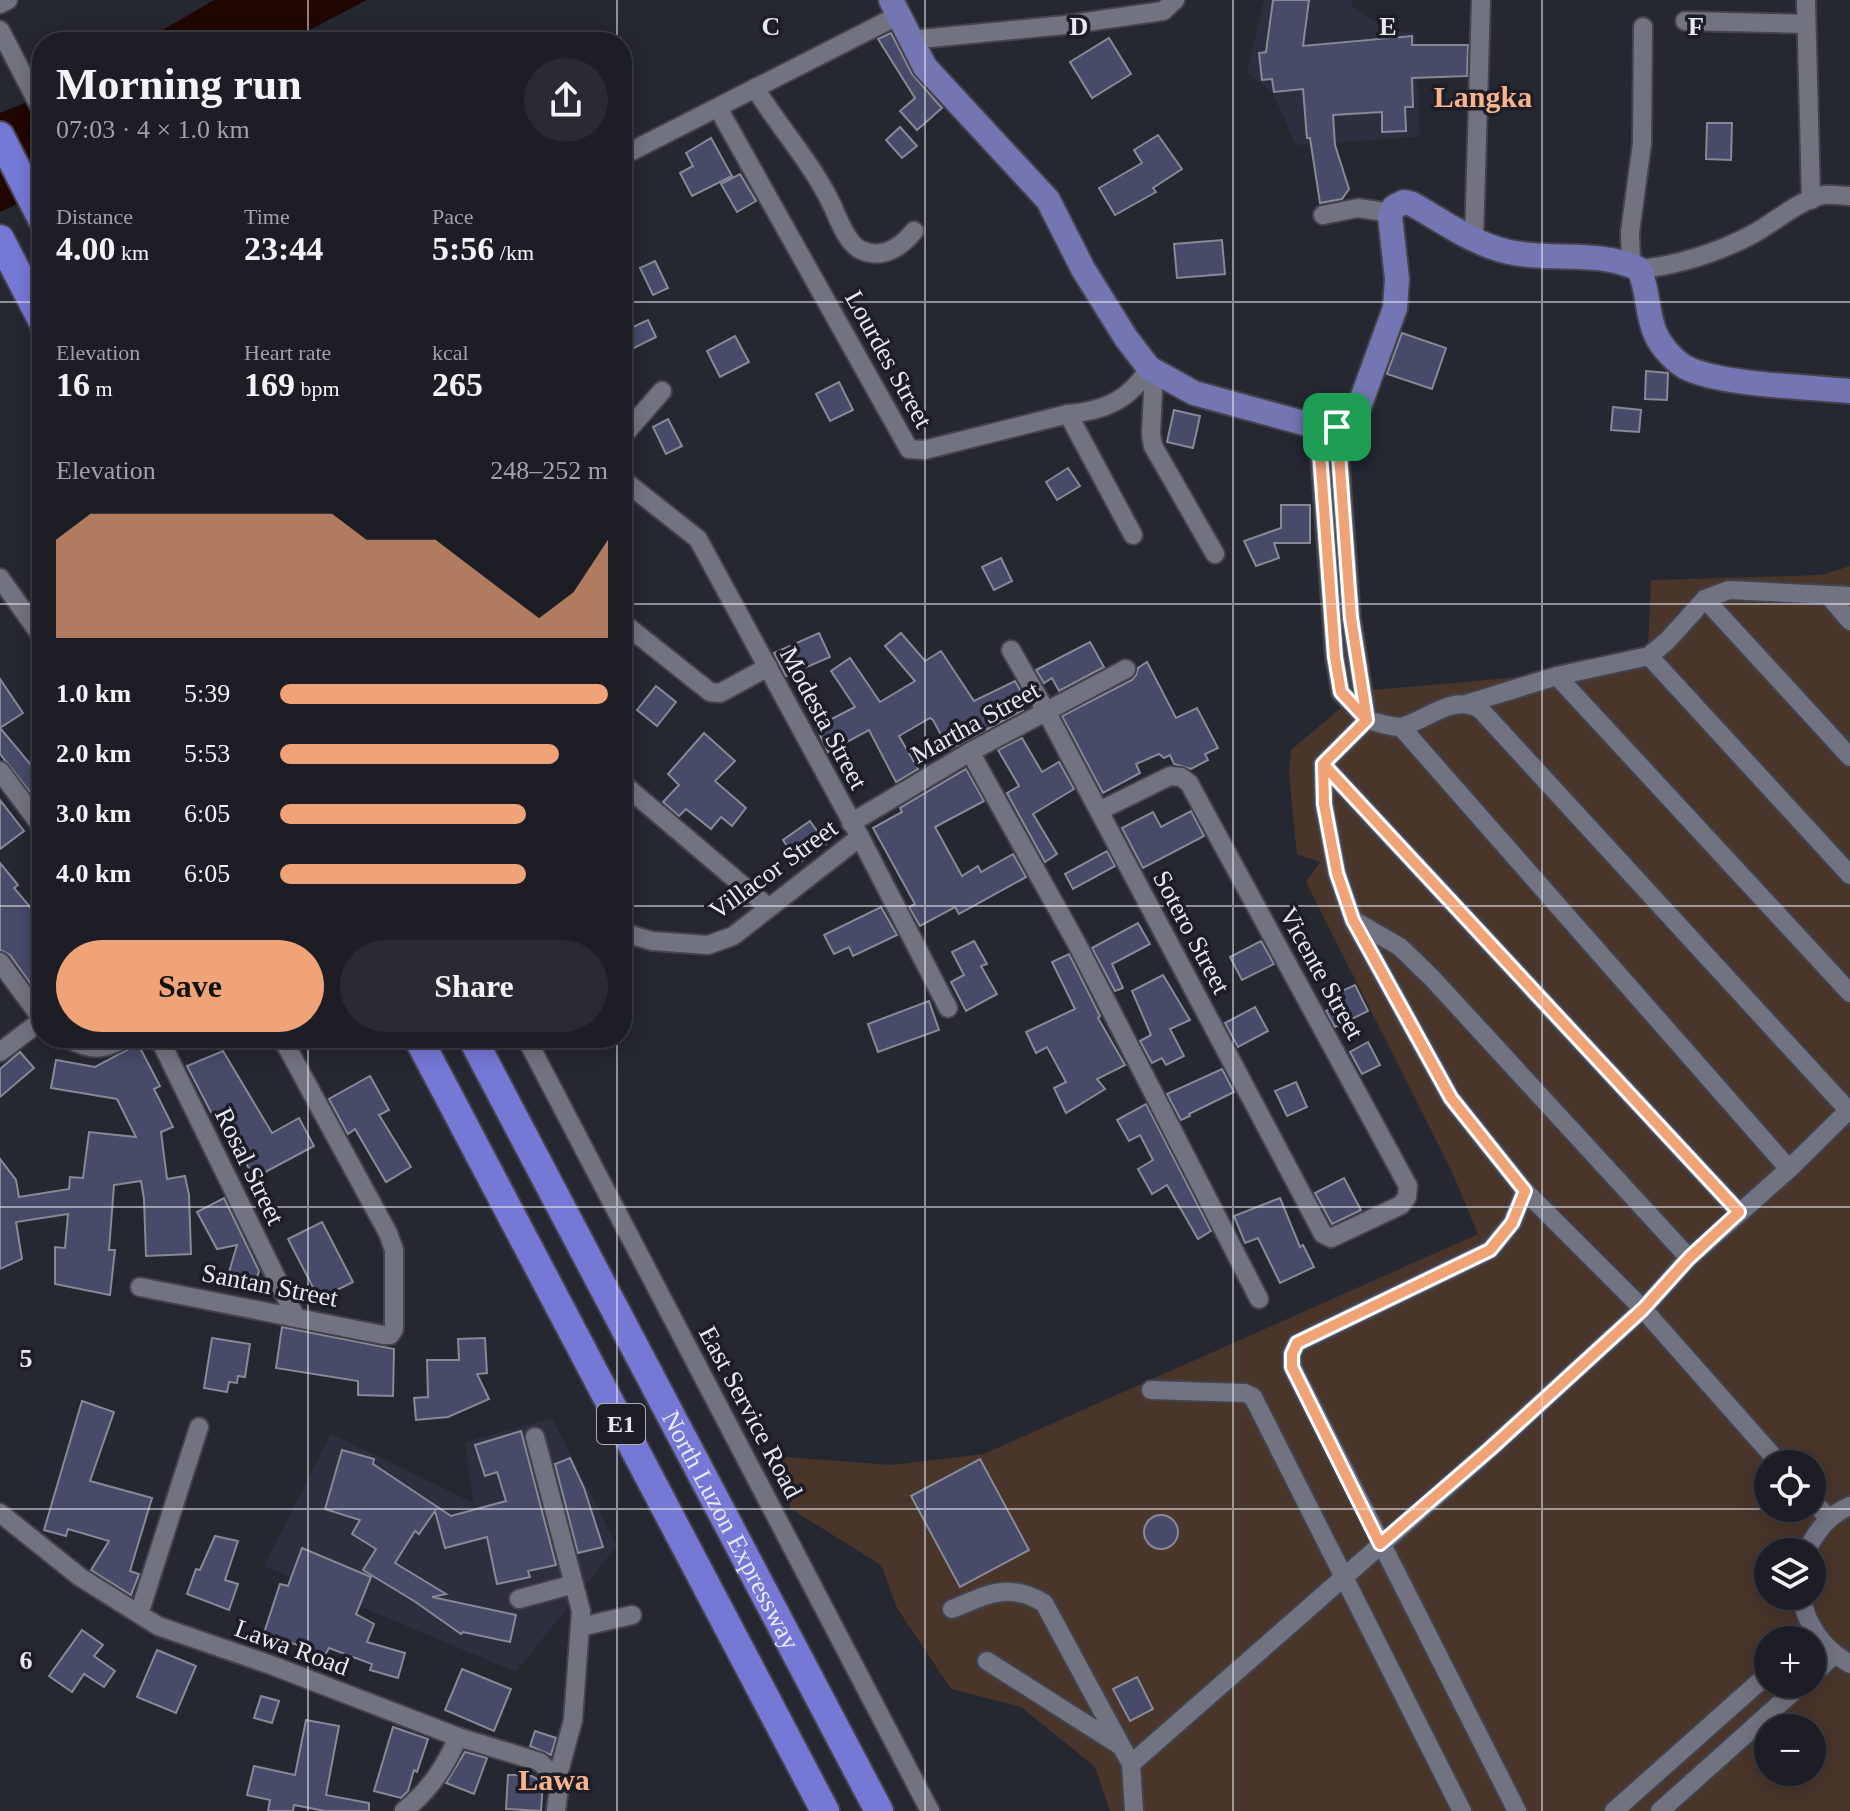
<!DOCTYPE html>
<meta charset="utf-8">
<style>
body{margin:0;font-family:Georgia,serif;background:#292a32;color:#f1f3f6;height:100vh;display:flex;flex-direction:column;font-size:30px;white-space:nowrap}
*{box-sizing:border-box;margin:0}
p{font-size:26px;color:#a0a2a7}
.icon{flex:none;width:44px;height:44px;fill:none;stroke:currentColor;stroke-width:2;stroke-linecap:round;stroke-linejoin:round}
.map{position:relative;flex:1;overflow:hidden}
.panel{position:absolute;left:32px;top:32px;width:600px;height:1016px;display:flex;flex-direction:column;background:#1c1d25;border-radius:32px;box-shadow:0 4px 20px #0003,0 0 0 2px #3a3b42}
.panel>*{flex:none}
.tools{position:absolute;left:1754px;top:1450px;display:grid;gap:16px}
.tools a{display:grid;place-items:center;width:72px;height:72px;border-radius:50%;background:#1c1d25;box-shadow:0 4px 20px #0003,0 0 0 2px #3a3b42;font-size:40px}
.pin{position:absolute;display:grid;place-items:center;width:68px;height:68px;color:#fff;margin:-34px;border-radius:16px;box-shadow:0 4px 12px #0006}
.round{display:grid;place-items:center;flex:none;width:84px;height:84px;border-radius:42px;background:#292a32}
.overview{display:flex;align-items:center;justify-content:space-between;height:136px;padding:0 24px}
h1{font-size:44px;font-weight:700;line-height:60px}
.metrics{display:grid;grid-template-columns:repeat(3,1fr);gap:12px;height:136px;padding:8px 24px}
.metrics div{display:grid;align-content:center}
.metrics b{font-size:34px;font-weight:700}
.metrics small{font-size:22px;font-weight:400}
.metrics p{font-size:22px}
.chart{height:224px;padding:16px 24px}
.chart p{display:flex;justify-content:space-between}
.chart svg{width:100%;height:144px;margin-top:8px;fill:#efa377;opacity:.7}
.button{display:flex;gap:16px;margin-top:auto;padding:16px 24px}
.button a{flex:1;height:92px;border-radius:48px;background:#efa377;color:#111;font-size:32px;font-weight:700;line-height:92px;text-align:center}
.button a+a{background:#292a32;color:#f1f3f6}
ul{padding:0 24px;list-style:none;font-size:26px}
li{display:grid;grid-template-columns:128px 96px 1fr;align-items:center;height:60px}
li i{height:20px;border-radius:10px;background:#efa377}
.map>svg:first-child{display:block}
.built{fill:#2d2f3f}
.green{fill:#49352a;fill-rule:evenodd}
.water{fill:#200700}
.building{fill:#474a69;stroke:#878996;stroke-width:2}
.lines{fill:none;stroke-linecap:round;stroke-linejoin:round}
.minor-casing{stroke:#43434d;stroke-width:22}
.major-casing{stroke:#43434d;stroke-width:28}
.highway-casing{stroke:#43434d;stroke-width:32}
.minor{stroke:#727380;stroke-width:18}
.major{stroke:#7476b4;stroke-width:24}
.highway{stroke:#7678d6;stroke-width:28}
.route-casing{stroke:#fff;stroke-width:16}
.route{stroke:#efa377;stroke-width:10}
.grid{fill:none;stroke:#e8e9f0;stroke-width:2;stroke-opacity:0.55}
.labels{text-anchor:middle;stroke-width:7;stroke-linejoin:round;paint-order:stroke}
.shield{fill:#1c1d27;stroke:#abacb4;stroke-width:2}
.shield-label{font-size:24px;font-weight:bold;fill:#e8e9f0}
.street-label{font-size:26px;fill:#e8e9f0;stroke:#1c1d27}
.quarter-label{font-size:30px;font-weight:bold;fill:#fab38a;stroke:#1c1d27}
.grid-label{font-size:26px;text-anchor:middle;font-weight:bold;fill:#e8e9f0;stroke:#1c1d27;stroke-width:7;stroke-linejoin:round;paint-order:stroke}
</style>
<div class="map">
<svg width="1850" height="1811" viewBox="0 0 1850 1811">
<rect width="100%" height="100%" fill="#252731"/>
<g class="built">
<polygon points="1264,0 1352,0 1352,6 1388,31 1415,32 1420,137 1296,145 1273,93 1247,72"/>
<polygon points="552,1418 617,1546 516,1672 264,1566 331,1433 473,1503 465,1442"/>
</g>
<path class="green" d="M1850 566V1811H1110L1095 1767 1021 1707 951 1689 897 1608 881 1565 791 1509 772 1456 892 1465 984 1454 1478 1234 1453 1174 1306 882 1320 862 1297 854 1289 776 1291 750 1361 691 1647 666 1651 580 1821 575ZM1768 1464H1812V1508H1768ZM1768 1552H1812V1596H1768ZM1768 1640H1812V1684H1768ZM1768 1728H1812V1772H1768Z"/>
<g class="water">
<polygon points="214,0 367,0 286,42 142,42"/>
<polygon points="42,96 42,193 0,212 0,113"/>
</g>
<g class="building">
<polygon points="1273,0 1309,0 1303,46 1412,36 1412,45 1468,45 1467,76 1412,78 1413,107 1405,107 1406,131 1382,132 1382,112 1333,115 1335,145 1349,189 1342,199 1320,203 1310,138 1307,138 1303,89 1274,92 1272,79 1262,80 1259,53 1266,52"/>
<polygon points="891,33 912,74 942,108 917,130 900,111 915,98 878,39"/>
<polygon points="1109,38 1131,74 1092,98 1070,62"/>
<polygon points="1707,123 1732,123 1731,160 1706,159"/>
<polygon points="900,127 917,146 902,158 886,140"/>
<polygon points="1158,135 1182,169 1153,188 1156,192 1115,215 1099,188 1142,163 1134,150"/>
<polygon points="711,138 732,176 692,196 680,173 693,166 686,153"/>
<polygon points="740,174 756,201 737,212 721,184"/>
<polygon points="1222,240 1225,274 1177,278 1174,244"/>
<polygon points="655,261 668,288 653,295 640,268"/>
<polygon points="648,320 656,337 626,352 622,344 622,332"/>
<polygon points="1402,333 1446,348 1432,389 1387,374"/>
<polygon points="735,336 749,362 720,377 707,351"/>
<polygon points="1646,371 1668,373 1667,400 1645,399"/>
<polygon points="839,382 853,410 830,421 816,394"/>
<polygon points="1613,407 1641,410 1639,432 1611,430"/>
<polygon points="1174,410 1200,416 1193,448 1167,442"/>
<polygon points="668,419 682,446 666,454 653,427"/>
<polygon points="1068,468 1080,486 1057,500 1046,482"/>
<polygon points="1281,505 1310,505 1310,543 1274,543 1279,558 1256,566 1244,541 1281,528"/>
<polygon points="1001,558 1012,581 994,590 982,567"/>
<polygon points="819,633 830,657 786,676 774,653"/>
<polygon points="901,633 925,661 941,651 974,701 1015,681 1023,695 1017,698 1023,710 949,750 933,720 930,718 899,736 918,769 896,782 869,730 828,752 816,727 855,707 831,671 850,658 880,702 915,681 885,646"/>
<polygon points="1090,642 1104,667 1059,691 1052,678 1044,683 1036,670"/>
<polygon points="1147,662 1176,718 1197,708 1218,748 1205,754 1208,760 1191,769 1174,764 1170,755 1164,758 1159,754 1136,764 1140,773 1103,793 1062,716 1132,680 1136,675 1138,668"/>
<polygon points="0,679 23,713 0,728 42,778 42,807 0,754"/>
<polygon points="656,686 676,702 657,726 637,710"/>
<polygon points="704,733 735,761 715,781 746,808 732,826 721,817 711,829 686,809 679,816 663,802 679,785 668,774"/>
<polygon points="1022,738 1042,772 1059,762 1074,789 1033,814 1057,854 1045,862 1007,793 1019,786 998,750"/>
<polygon points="966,769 984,801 935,827 962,876 978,866 981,872 1013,854 1026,877 959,914 955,907 920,926 909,907 915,904 873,828 902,812 900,808"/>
<polygon points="0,800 24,831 0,849"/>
<polygon points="1191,811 1204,836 1143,868 1122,828 1153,812 1161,827"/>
<polygon points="810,821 826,844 799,863 783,840"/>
<polygon points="1107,851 1115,866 1073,889 1065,874"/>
<polygon points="0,863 18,885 14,888 42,921 42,986 36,991 10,955 0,950"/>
<polygon points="881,907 897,935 853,956 849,947 834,954 824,935"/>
<polygon points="1138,923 1150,944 1112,964 1123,988 1115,991 1092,948"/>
<polygon points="974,941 987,964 981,966 997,994 966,1011 951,982 964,975 952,952"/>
<polygon points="1261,941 1274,964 1242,980 1230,957"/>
<polygon points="1069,954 1100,1016 1098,1018 1125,1065 1097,1079 1105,1089 1066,1113 1054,1088 1066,1082 1047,1047 1036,1053 1026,1032 1075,1009 1052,962"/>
<polygon points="1163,975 1190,1020 1170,1029 1184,1056 1166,1065 1162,1058 1152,1063 1140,1041 1151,1035 1132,991"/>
<polygon points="1355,985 1368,1011 1335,1027 1326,1011 1336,1006 1331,996"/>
<polygon points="929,1001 939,1030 878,1052 868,1024"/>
<polygon points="1255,1007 1268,1031 1238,1047 1225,1023"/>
<polygon points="1368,1042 1380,1065 1362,1074 1350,1052"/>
<polygon points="138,1044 160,1086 154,1089 173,1127 161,1132 167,1179 185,1176 189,1195 191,1254 146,1256 144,1199 141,1181 114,1185 109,1250 115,1250 110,1295 55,1284 55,1247 65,1248 68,1214 16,1222 22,1259 0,1269 0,1159 16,1180 19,1197 69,1189 70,1177 83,1178 89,1132 136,1137 117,1099 51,1088 56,1060 95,1067"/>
<polygon points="223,1051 272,1133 299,1118 314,1146 254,1178 221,1117 215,1120 187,1066"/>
<polygon points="20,1052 34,1068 0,1097 0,1069"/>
<polygon points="1222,1069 1234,1092 1189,1114 1190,1116 1181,1120 1167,1094"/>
<polygon points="370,1076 389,1110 379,1115 411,1167 386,1182 355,1129 348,1134 329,1099"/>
<polygon points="1296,1082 1307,1107 1287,1116 1275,1091"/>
<polygon points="1146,1104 1211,1231 1198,1239 1167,1185 1152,1194 1138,1169 1153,1160 1140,1135 1129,1141 1117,1120"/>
<polygon points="1344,1178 1361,1210 1332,1224 1315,1193"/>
<polygon points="224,1198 259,1271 254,1287 227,1279 237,1245 217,1249 197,1212"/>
<polygon points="1280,1198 1300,1247 1303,1245 1314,1267 1280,1283 1258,1238 1245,1243 1234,1216"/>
<polygon points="322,1222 353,1282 319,1299 288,1239"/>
<polygon points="282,1327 394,1349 393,1396 358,1395 358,1381 276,1368"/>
<polygon points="212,1338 250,1344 245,1377 238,1376 237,1383 229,1382 227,1392 204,1388"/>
<polygon points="485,1338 487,1373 477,1374 489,1399 448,1417 416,1420 414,1398 428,1397 427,1360 459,1360 458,1339"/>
<polygon points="82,1401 114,1412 90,1481 152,1498 130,1571 139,1574 131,1595 91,1570 109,1541 68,1529 66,1536 44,1530"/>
<polygon points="521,1431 556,1565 528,1571 530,1577 497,1584 487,1537 445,1548 435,1511 419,1534 415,1531 395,1563 446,1594 432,1597 516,1615 510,1642 463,1632 461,1634 414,1601 363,1570 376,1549 352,1534 360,1520 325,1509 342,1450 374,1459 373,1464 451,1516 506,1501 497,1472 485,1476 475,1445"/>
<polygon points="570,1458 584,1488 603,1547 578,1553 555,1464"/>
<polygon points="980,1459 1029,1550 960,1587 911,1496"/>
<circle cx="1161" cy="1532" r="17"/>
<polygon points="215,1536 238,1541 225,1580 238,1584 229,1610 187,1594 196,1569 200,1570"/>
<polygon points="302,1548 371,1577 356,1614 374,1624 367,1642 405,1653 398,1678 370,1670 372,1664 329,1648 325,1655 264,1633 280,1584 288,1586"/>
<polygon points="82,1630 103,1645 94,1656 115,1671 104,1687 84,1674 72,1692 49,1676"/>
<polygon points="157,1650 196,1666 176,1713 137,1697"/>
<polygon points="462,1669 511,1689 494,1731 445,1710"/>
<polygon points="1137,1677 1153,1709 1130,1721 1113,1689"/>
<polygon points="261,1696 279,1701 272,1723 254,1718"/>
<polygon points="306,1720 339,1726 326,1795 369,1803 369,1811 325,1811 294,1805 293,1811 268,1811 270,1800 247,1795 254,1766 295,1775"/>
<polygon points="393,1727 428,1739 417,1772 414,1770 408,1791 401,1798 374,1791"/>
<polygon points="535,1731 556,1738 551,1755 530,1746"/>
<polygon points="465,1752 487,1758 474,1794 446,1783"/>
<polygon points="522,1771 543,1782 541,1811 506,1809 508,1775 520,1775"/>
</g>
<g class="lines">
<g class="minor-casing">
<g id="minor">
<polyline points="1806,0 1811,200"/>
<polyline points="0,4 8,0"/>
<polyline points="1685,21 1806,24"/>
<polyline points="0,30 42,111"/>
<polyline points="910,40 1065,25 1163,11 1175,0"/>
<path d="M755 88C779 127 811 162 831 203 838 217 846 243 861 250 883 260 901 247 914 231"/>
<path d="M718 108 909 449 924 450 1068 414C1104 411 1130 400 1149 368"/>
<polyline points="622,156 899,15"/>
<polyline points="1323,215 1358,208 1391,213"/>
<polyline points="1474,239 1481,0"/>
<polyline points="1631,265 1630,232 1642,144 1643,27"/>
<path d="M1639 269C1676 266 1720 252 1753 234 1775 222 1794 204 1819 196 1828 193 1840 196 1850 196"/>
<polyline points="1154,372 1151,434 1153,446 1215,554"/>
<polyline points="1068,414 1133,535"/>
<polyline points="1318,427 1335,657 1341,692 1367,720"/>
<polyline points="1337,427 1351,618 1367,720"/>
<polyline points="622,437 662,391"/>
<polyline points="622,479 698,539 860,837 948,1008"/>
<polyline points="0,578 42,637"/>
<polyline points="1828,595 1850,621"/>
<polyline points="1705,599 1850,757"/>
<polyline points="622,622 710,692 720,693 768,667"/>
<polyline points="1011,650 1046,711 1323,1234 1331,1238 1401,1205 1407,1197 1408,1186 1189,783 1181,777 1170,776 1099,811"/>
<polyline points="1649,656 1850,875"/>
<polyline points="1557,676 1850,993"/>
<polyline points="1469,703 1557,676 1649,656 1667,641 1705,599 1729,590 1850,596"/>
<polyline points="1401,727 1789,1169"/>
<polyline points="970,752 1077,944 1259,1299"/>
<polyline points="1323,764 1739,1212"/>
<polyline points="0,771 42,827"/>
<polyline points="622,783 768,907"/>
<polyline points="851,823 970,752 1126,669"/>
<polyline points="1355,921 1400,947 1432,978 1689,1258"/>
<polyline points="622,932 652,941 708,945 733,936 860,837"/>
<polyline points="0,962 42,1019"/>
<path d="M66 1038C92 1051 101 1051 126 1038"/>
<polyline points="159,1038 295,1316"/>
<polyline points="526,1038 930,1811"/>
<polyline points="0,1052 42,1020"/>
<polyline points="140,1287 383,1335 390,1335 394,1329 394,1250 388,1233 282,1038"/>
<polyline points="1151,1390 1245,1393 1253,1397 1462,1811"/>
<polyline points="535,1437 581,1611 573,1720 557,1779"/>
<path d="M1780 1464 1643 1309 1525 1191 1451 1098 1353 920 1337 873 1324 804 1323 764 1367 720C1378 722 1394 729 1404 726 1430 718 1453 694 1480 709L1848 1110"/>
<polyline points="1812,1500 1829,1519"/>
<polyline points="0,1513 80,1577 158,1626 271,1665 458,1737 540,1762 557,1779 559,1788 556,1811"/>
<path d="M1806 1552C1816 1532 1828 1515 1850 1506"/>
<path d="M1801 1596C1807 1627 1823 1649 1850 1664"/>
<polyline points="519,1599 574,1584"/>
<path d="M952 1609C989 1594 1007 1582 1044 1603L1131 1764 1134 1811"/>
<polyline points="139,1614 199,1427"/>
<polyline points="580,1627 632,1615"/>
<polyline points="987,1661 1119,1745"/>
<polyline points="1812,1675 1835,1654"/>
<polyline points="1131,1764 1490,1449 1643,1309 1689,1258 1789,1169 1850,1109"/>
<path d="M404 1811C429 1790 445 1768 458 1737"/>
<polyline points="1517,1811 1292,1367 1292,1354 1297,1343 1490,1250 1512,1223 1525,1191"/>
<polyline points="1614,1811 1768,1674"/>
<polyline points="1660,1811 1802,1684"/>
</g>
</g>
<g class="major-casing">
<path id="major" d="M891 0 925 67 1048 200 1083 269 1126 338 1149 368 1194 393 1318 427H1337L1359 407 1395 308 1397 279 1390 216 1394 207 1404 202 1412 204C1441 220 1472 243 1505 251 1548 262 1598 249 1639 269 1649 290 1646 314 1656 335 1661 346 1674 361 1685 367 1718 385 1810 387 1850 391"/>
</g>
<g class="highway-casing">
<g id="highway">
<polyline points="0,136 42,219"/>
<polyline points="0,239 42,320"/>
<polyline points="418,1038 825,1811"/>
<path id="s1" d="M472 1038 879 1811"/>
</g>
</g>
<use href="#minor" class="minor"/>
<use href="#major" class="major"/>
<use href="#highway" class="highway"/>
</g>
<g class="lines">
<g class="route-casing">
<polyline id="route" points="1337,427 1318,427 1335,657 1341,692 1367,720 1323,764 1324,804 1337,873 1353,920 1451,1098 1525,1191 1512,1223 1490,1250 1297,1343 1292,1354 1292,1367 1380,1544 1490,1449 1643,1309 1689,1258 1739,1212 1323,764 1367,720 1351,618 1337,427"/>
</g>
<use href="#route" class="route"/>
</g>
<path class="grid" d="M308 0V42M617 0V42M925 0V1811M1233 0V1811M1542 0V1811M0 302H42M622 302H1850M0 604H42M622 604H1850M0 906H42M622 906H1850M308 1038V1811M617 1038V1811M0 1207H1850M0 1509H1850"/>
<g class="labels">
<rect class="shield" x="597" y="1404" width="48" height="40" rx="6"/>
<g class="shield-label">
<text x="621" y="1432">E1</text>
</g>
<g class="street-label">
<text transform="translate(889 359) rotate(61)" y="9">Lourdes Street</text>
<text transform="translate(824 718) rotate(62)" y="9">Modesta Street</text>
<text transform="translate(975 722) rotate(-29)" y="9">Martha Street</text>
<text transform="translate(773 869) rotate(-36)" y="9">Villacor Street</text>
<text transform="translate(1192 932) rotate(62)" y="9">Sotero Street</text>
<text transform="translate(1322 973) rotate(61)" y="9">Vicente Street</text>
<text transform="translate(250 1166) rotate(64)" y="9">Rosal Street</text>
<text transform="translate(270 1285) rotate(11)" y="9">Santan Street</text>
<text transform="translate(751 1412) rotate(62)" y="9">East Service Road</text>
<text dy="9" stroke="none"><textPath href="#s1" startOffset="556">North Luzon Expressway</textPath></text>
<text transform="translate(292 1647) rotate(20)" y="9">Lawa Road</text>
</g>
<g class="quarter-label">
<text x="1483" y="107">Langka</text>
<text x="554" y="1790">Lawa</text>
</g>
</g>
<g class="grid-label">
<text x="771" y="35">C</text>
<text x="1079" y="35">D</text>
<text x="1388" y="35">E</text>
<text x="1696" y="35">F</text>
<text x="26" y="1367">5</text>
<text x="26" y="1669">6</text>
</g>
</svg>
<div class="tools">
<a><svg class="icon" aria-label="locate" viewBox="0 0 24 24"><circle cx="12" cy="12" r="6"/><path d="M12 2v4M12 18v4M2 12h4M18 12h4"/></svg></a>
<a><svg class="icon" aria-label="layers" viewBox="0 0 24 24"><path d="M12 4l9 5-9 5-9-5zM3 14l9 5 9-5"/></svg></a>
<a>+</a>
<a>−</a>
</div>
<div class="pin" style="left:1337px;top:427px;background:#1e9e55"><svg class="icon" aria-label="arrive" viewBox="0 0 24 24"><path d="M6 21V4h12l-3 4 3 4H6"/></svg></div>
<section class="panel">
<div class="overview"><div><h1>Morning run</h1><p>07:03 · 4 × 1.0 km</p></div><a class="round"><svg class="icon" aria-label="share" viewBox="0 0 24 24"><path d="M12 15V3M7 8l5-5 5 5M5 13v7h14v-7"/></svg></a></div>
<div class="metrics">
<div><p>Distance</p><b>4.00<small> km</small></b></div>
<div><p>Time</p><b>23:44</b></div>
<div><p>Pace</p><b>5:56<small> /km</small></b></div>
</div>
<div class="metrics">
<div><p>Elevation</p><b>16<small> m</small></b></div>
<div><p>Heart rate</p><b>169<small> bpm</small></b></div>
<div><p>kcal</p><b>265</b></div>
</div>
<div class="chart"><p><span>Elevation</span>248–252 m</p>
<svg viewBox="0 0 160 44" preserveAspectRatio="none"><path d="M0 44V14L10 6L20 6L30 6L40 6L50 6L60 6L70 6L80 6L90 14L100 14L110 14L120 22L130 30L140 38L150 30L160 14V44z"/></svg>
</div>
<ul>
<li><b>1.0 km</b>5:39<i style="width:100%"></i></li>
<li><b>2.0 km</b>5:53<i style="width:85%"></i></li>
<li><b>3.0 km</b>6:05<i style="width:75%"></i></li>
<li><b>4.0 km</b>6:05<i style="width:75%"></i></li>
</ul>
<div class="button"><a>Save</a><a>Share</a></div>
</section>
</div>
